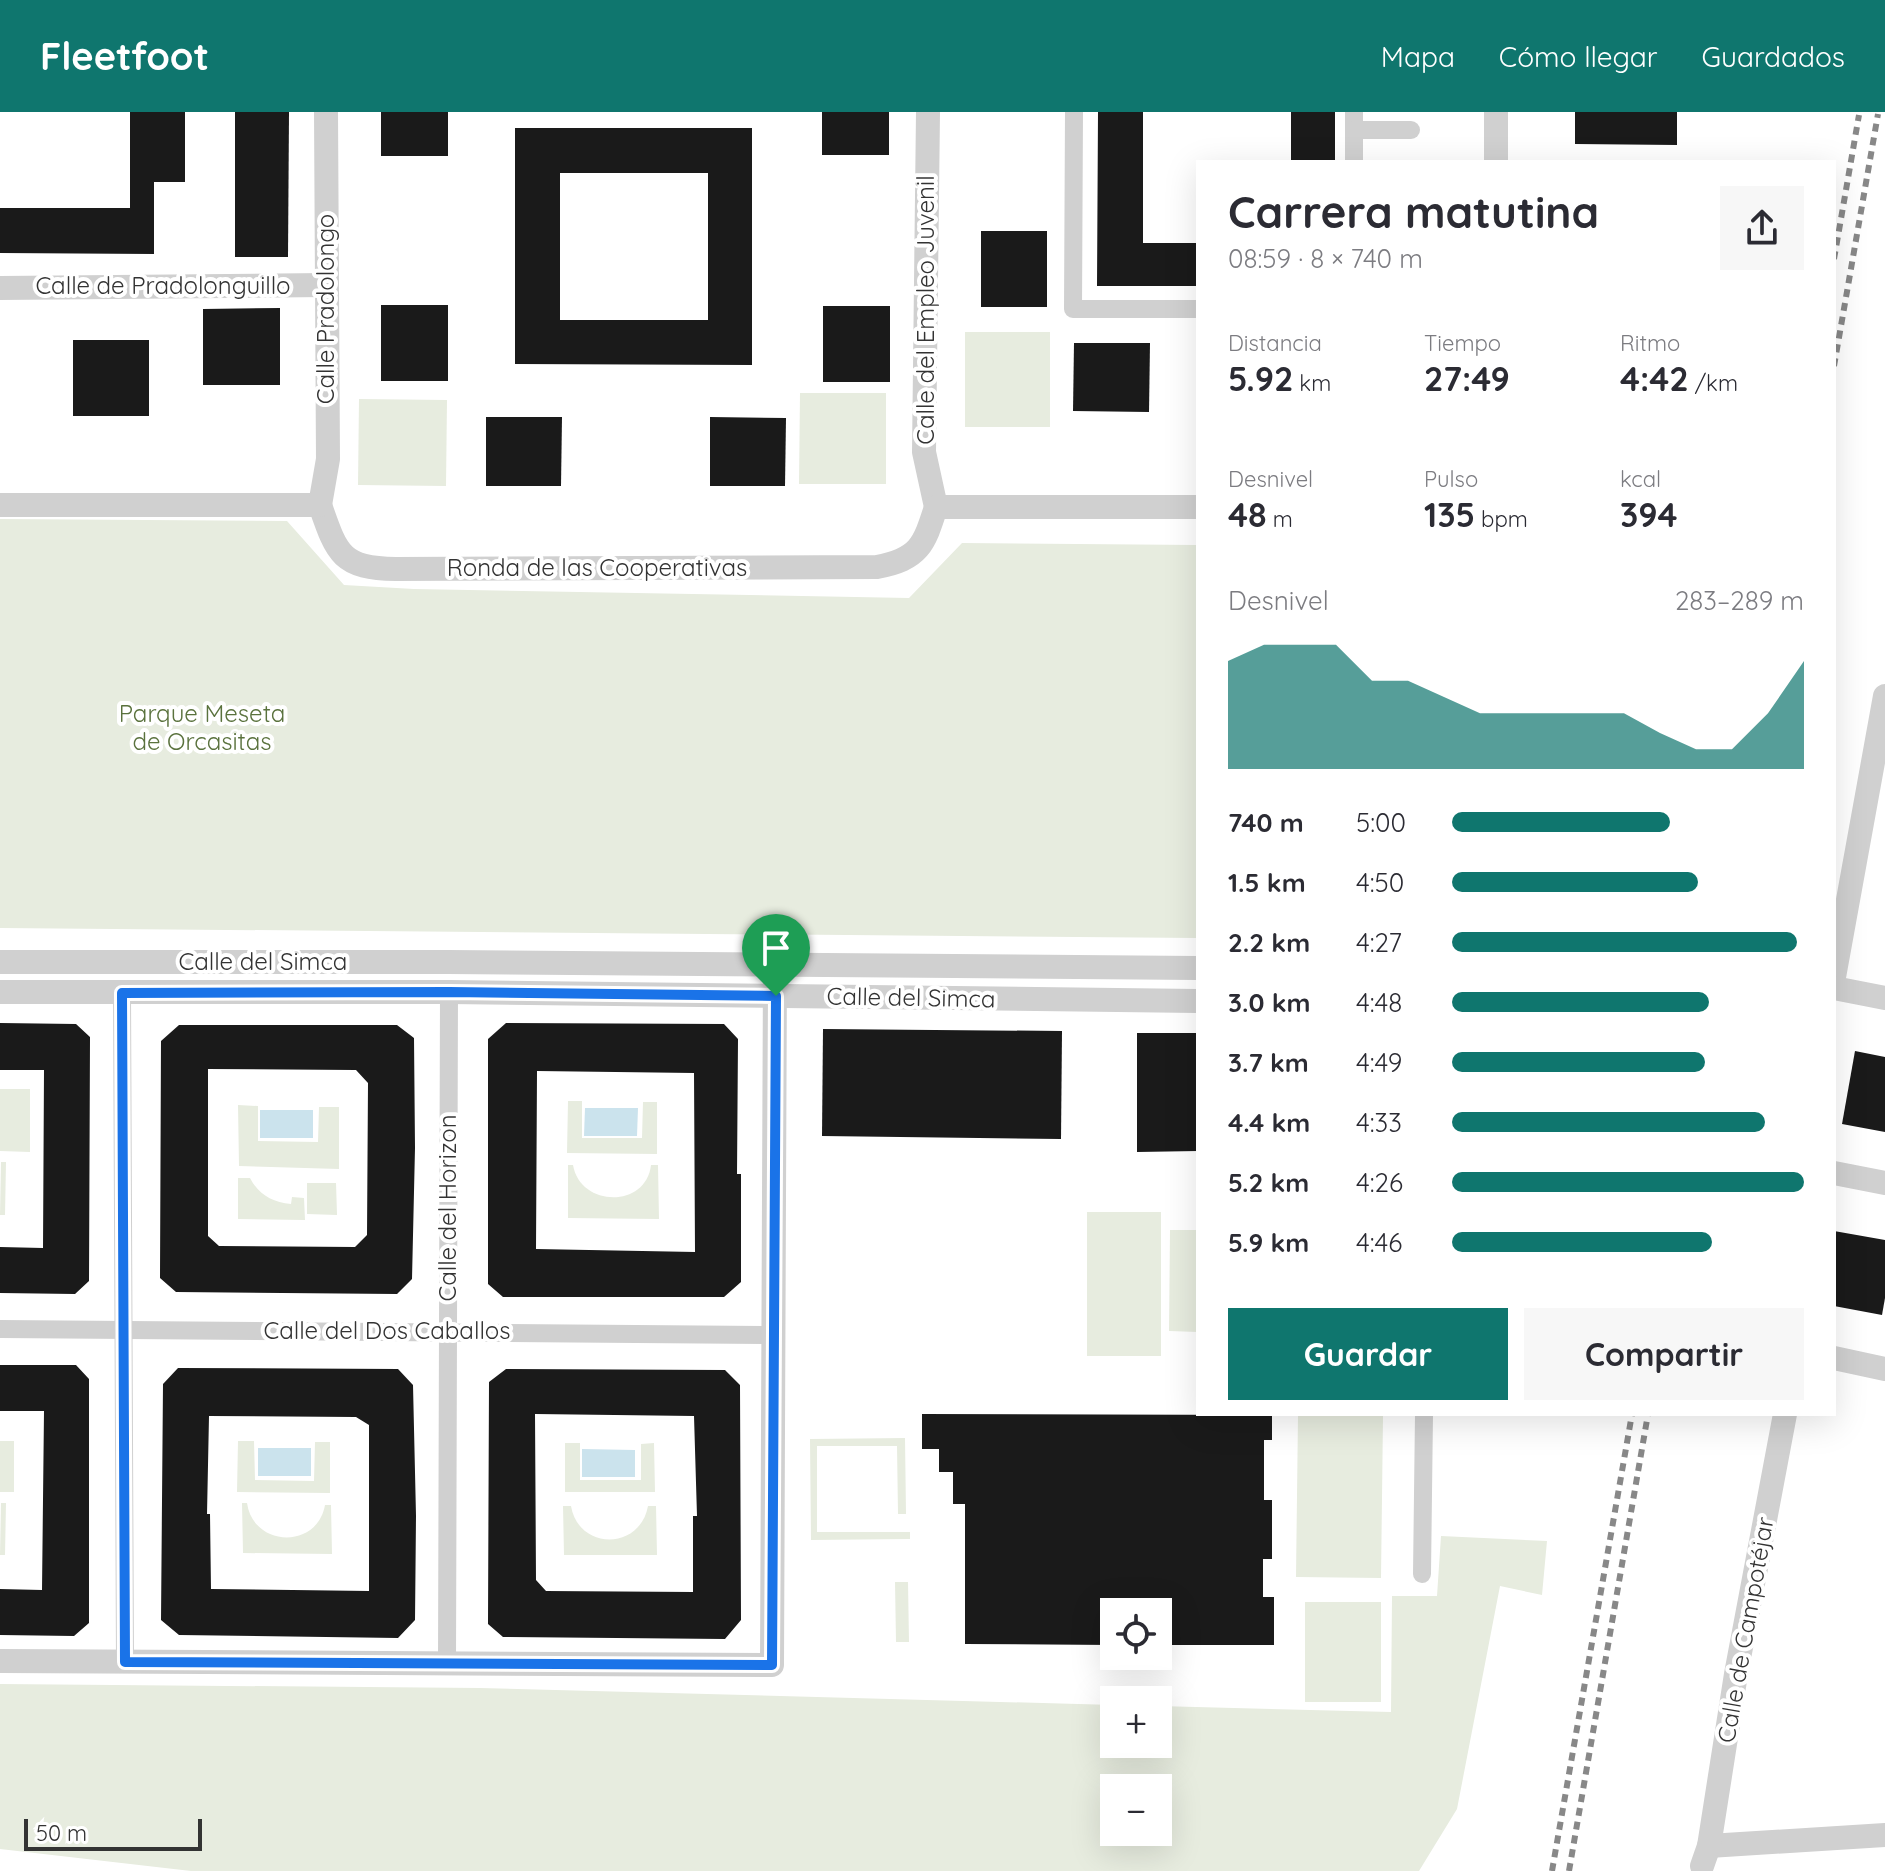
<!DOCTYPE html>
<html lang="es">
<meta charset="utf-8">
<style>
body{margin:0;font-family:Quicksand,sans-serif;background:#f7f7f7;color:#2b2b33;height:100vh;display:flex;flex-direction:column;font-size:30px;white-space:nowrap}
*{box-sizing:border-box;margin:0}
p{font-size:26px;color:#7c7c81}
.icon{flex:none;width:44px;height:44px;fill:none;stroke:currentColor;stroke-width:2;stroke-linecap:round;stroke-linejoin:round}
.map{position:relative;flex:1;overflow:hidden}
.drawer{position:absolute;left:1196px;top:48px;width:640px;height:1256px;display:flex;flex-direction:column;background:#fff;border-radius:0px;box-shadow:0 8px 32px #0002}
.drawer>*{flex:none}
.tools{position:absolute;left:1100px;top:1486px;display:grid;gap:16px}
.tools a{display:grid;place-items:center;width:72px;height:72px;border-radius:0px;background:#fff;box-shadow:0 8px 32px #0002;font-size:40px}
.scale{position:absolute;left:24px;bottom:20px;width:178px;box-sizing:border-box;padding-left:8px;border:4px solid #333;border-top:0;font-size:22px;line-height:28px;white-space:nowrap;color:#333;-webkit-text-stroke:6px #fff;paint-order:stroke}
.pin{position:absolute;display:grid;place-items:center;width:68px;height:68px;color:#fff;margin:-82px -34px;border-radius:50% 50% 50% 0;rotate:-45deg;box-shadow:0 0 8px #0007}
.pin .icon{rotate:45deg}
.round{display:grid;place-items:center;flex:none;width:84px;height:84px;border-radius:0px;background:#f7f7f7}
.headline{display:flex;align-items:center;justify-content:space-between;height:136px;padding:0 32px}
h1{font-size:44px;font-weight:700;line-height:60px}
.metrics{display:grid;grid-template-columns:repeat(3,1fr);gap:12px;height:136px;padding:8px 32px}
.metrics div{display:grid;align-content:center}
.metrics b{font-size:34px;font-weight:700}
.metrics small{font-size:22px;font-weight:400}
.metrics p{font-size:22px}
.chart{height:224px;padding:16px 32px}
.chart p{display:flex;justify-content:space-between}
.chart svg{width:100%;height:144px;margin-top:8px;fill:#0f766e;opacity:.7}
.primary-button{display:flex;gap:16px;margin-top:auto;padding:16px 32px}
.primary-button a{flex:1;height:92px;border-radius:0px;background:#0f766e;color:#fff;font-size:32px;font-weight:700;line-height:92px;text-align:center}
.primary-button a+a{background:#f7f7f7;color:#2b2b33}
ul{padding:0 32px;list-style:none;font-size:26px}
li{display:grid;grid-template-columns:128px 96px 1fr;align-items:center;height:60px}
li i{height:20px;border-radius:10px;background:#0f766e}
header{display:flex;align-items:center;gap:48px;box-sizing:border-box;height:112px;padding:0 40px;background:#0f766e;color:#fff}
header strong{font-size:38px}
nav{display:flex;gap:44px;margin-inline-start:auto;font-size:28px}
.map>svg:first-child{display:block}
.green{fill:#e7ecdf;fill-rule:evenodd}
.water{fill:#cbe3ed}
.building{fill:#1a1a1a;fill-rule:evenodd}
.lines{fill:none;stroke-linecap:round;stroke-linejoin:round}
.pedestrian{stroke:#d0d0d0;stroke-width:18}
.minor{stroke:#d0d0d0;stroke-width:24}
.rail{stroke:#888;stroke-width:6;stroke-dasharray:8 6;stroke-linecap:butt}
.route-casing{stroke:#fff;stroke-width:16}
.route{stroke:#1a73e8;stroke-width:10}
.labels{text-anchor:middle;stroke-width:8;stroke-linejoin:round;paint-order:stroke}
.street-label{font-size:24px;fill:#333;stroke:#fff}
.park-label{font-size:24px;fill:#5a723d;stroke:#fff}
</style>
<header>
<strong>Fleetfoot</strong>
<nav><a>Mapa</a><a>Cómo llegar</a><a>Guardados</a></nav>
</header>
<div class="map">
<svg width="1885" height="1759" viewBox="0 0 1885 1759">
<rect width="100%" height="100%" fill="#fff"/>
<g class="green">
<rect x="965" y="220" width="85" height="95"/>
<polygon points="800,281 886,281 886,372 799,372"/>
<polygon points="359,287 447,288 446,374 358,373"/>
<polygon points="0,407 287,409 344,473 414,477 909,486 962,431 1198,433 1198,826 0,816"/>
<polygon points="0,977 30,977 30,1040 0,1039"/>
<polygon points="568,989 582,989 582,1026 642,1026 643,990 657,990 657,1042 567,1041"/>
<polygon points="238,993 258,994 258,1029 318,1030 319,995 339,995 339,1057 239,1054"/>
<polygon points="1,1050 6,1050 5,1103 0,1103"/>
<path d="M568 1053H573C580 1095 646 1097 651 1053H658L659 1107 568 1106Z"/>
<path d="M238 1066H250C259 1083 272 1090 291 1092L292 1085 304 1086 305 1108 238 1107Z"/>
<polygon points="307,1071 336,1071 337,1103 307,1102"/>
<rect x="1087" y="1100" width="74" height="144"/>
<polygon points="1170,1118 1198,1118 1198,1220 1169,1219"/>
<polygon points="1298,1303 1383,1304 1381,1466 1296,1465"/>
<polygon points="905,1326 906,1402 898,1402 897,1334 817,1334 817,1420 910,1420 910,1427 811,1428 810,1327"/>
<rect x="0" y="1329" width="14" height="51"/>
<polygon points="238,1329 254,1329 255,1368 314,1369 315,1330 330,1330 330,1381 237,1380"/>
<polygon points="565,1331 580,1331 580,1368 641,1368 641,1332 654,1331 655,1380 565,1380"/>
<polygon points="1,1391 6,1391 5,1443 0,1443"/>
<path d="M242 1391H247C253 1435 317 1438 325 1393H331L332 1442 243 1441Z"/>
<path d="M563 1394H571C578 1438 640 1439 648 1394H656L657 1443H564Z"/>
<path d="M1441 1424 1547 1429 1542 1483 1500 1474 1457 1697 1419 1759H191L0 1737V1572L480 1576 1114 1593V1632H1158V1594L1391 1600 1392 1484H1437ZM1114 1676H1158V1720H1114Z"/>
<polygon points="895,1470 908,1470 909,1530 896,1530"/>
<rect x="1305" y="1490" width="76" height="100"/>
</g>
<g class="water">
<polygon points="585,996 638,996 637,1024 584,1024"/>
<rect x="260" y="998" width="53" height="28"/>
<rect x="258" y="1336" width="53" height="28"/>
<polygon points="582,1337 635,1338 635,1365 582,1365"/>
</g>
<g class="building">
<polygon points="130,0 185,0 185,70 154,70 154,142 0,141 0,96 130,96"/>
<polygon points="235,0 289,0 288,145 235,145"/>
<rect x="381" y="0" width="67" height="44"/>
<rect x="822" y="0" width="67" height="43"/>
<polygon points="1098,0 1143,0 1143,131 1198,131 1198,174 1097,174"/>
<rect x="1291" y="0" width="44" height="50"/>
<polygon points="1575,0 1677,0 1677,33 1575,32"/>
<path d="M515 16H752V253L515 252ZM560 61H708V208H560Z"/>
<rect x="981" y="119" width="66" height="76"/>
<rect x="381" y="193" width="67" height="76"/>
<rect x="823" y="194" width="67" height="76"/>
<polygon points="280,196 280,273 203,273 203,197"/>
<rect x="73" y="228" width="76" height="76"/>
<polygon points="1074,231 1150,231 1149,300 1073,299"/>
<polygon points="486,305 562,305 561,374 486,374"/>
<polygon points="710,305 786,306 785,374 710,374"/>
<polygon points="0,911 76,912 90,925 89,1169 75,1182 0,1181 0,1135 43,1136 44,958 0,958"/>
<path d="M506 911 724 912 738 927 737 1062H741V1170L724 1185H503L488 1172V927ZM537 959 694 961 695 1140 536 1137Z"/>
<path d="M179 913H397L414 926 415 1036 412 1167 397 1182 176 1180 160 1166 161 929ZM208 957 356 958 368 971 367 1123 355 1135 219 1134 208 1124Z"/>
<polygon points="823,917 1062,919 1061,1027 822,1024"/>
<polygon points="1137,921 1198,921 1198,1039 1137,1040"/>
<polygon points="1855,939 1885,945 1885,1020 1842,1012"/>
<polygon points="1834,1119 1885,1128 1885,1186 1882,1203 1834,1194"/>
<polygon points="0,1253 76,1253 89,1267 89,1511 74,1524 0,1523 0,1477 42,1478 44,1299 0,1299"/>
<path d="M178 1256 398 1257 413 1273 416 1404 415 1508 398 1526 179 1523 161 1508 163 1272ZM209 1304 356 1305 369 1313V1479L211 1477 210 1402H207Z"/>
<path d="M506 1257 725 1258 740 1273 741 1508 725 1527 503 1525 488 1512 489 1270ZM535 1302 694 1304 697 1404H693V1480L546 1479 536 1468Z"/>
<polygon points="922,1302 1272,1303 1272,1328 1264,1328 1264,1388 1272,1388 1272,1447 1263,1447 1263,1485 1274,1485 1274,1533 1158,1533 1158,1500 1114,1500 1114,1533 965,1532 965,1392 953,1392 953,1360 939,1360 939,1337 922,1337"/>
</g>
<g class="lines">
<g class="pedestrian">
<polyline points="1074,0 1073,197 1198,197"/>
<polyline points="1354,0 1354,50"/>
<polyline points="1354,18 1411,18"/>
<polyline points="122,881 125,1550"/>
<polyline points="0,1217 773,1223"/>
<polyline points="1422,1462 1424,1302"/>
<polyline points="447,1552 449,880"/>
</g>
<g class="minor">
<polyline points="928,0 924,340 936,395"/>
<polyline points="1496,50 1496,0"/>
<polyline points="0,176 325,173"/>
<path d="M0 393H320C337 442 341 456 396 457L877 455C919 447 924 433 936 395H1198"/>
<polyline points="320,393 328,347 326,0"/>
<polyline points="0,850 448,850 1198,856"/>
<polyline points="1834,865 1885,584"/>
<polyline points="1834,876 1885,886"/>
<polyline points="0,880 449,880 1198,889"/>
<polyline points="1834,1061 1885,1071"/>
<polyline points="1834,1246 1885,1257"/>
<polyline points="0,1549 772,1553 775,853"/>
<polyline points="1709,1734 1885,1723"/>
<polyline points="1702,1754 1709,1734 1736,1562 1785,1302"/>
</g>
<g class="rail">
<polyline points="1834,147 1859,3"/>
<polyline points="1834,254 1878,2"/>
<polyline points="1552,1759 1632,1302"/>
<polyline points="1569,1759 1648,1302"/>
</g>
</g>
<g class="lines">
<g class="route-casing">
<polygon id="route" points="449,880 776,884 772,1553 125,1550 122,881"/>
</g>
<use href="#route" class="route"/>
</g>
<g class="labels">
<g class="street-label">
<text x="163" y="182">Calle de Pradolonguillo</text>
<text transform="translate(326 197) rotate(-90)" y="8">Calle Pradolongo</text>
<text transform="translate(926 198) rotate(-90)" y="8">Calle del Empleo Juvenil</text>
<text x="597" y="464">Ronda de las Cooperativas</text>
<text x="263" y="858">Calle del Simca</text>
<text transform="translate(911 886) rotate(1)" y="8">Calle del Simca</text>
<text transform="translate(448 1096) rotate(-90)" y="8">Calle del Horizon</text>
<text x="387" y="1227">Calle del Dos Caballos</text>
<text transform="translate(1746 1518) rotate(-80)" y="8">Calle de Campotéjar</text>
</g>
<g class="park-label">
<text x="202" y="610">Parque Meseta<tspan x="202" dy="28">de Orcasitas</tspan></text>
</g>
</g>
</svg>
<div class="tools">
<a><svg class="icon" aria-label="locate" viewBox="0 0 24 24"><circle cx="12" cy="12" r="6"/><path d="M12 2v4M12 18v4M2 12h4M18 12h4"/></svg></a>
<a>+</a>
<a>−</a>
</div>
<div class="scale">50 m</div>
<div class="pin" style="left:776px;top:884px;background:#1e9e55"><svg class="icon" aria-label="arrive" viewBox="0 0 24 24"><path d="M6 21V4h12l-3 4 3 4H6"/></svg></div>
<section class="drawer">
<div class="headline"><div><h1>Carrera matutina</h1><p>08:59 · 8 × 740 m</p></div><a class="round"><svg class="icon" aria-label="share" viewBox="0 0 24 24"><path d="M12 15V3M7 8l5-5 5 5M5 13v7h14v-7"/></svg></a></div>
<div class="metrics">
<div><p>Distancia</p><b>5.92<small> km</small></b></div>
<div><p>Tiempo</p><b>27:49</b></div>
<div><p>Ritmo</p><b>4:42<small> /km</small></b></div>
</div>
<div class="metrics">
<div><p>Desnivel</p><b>48<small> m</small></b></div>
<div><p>Pulso</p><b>135<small> bpm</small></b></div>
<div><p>kcal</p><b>394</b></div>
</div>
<div class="chart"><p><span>Desnivel</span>283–289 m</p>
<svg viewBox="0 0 160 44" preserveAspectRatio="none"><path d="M0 44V11L10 6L20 6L30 6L40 17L50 17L60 22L70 27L80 27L90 27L100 27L110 27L120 33L130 38L140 38L150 27L160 11V44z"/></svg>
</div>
<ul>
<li><b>740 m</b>5:00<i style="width:62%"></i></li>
<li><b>1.5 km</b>4:50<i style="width:70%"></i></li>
<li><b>2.2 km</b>4:27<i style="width:98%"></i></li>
<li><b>3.0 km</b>4:48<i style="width:73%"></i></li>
<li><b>3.7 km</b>4:49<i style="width:72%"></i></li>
<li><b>4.4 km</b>4:33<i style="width:89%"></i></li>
<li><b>5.2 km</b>4:26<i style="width:100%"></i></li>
<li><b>5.9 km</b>4:46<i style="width:74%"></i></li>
</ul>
<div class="primary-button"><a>Guardar</a><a>Compartir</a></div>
</section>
</div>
